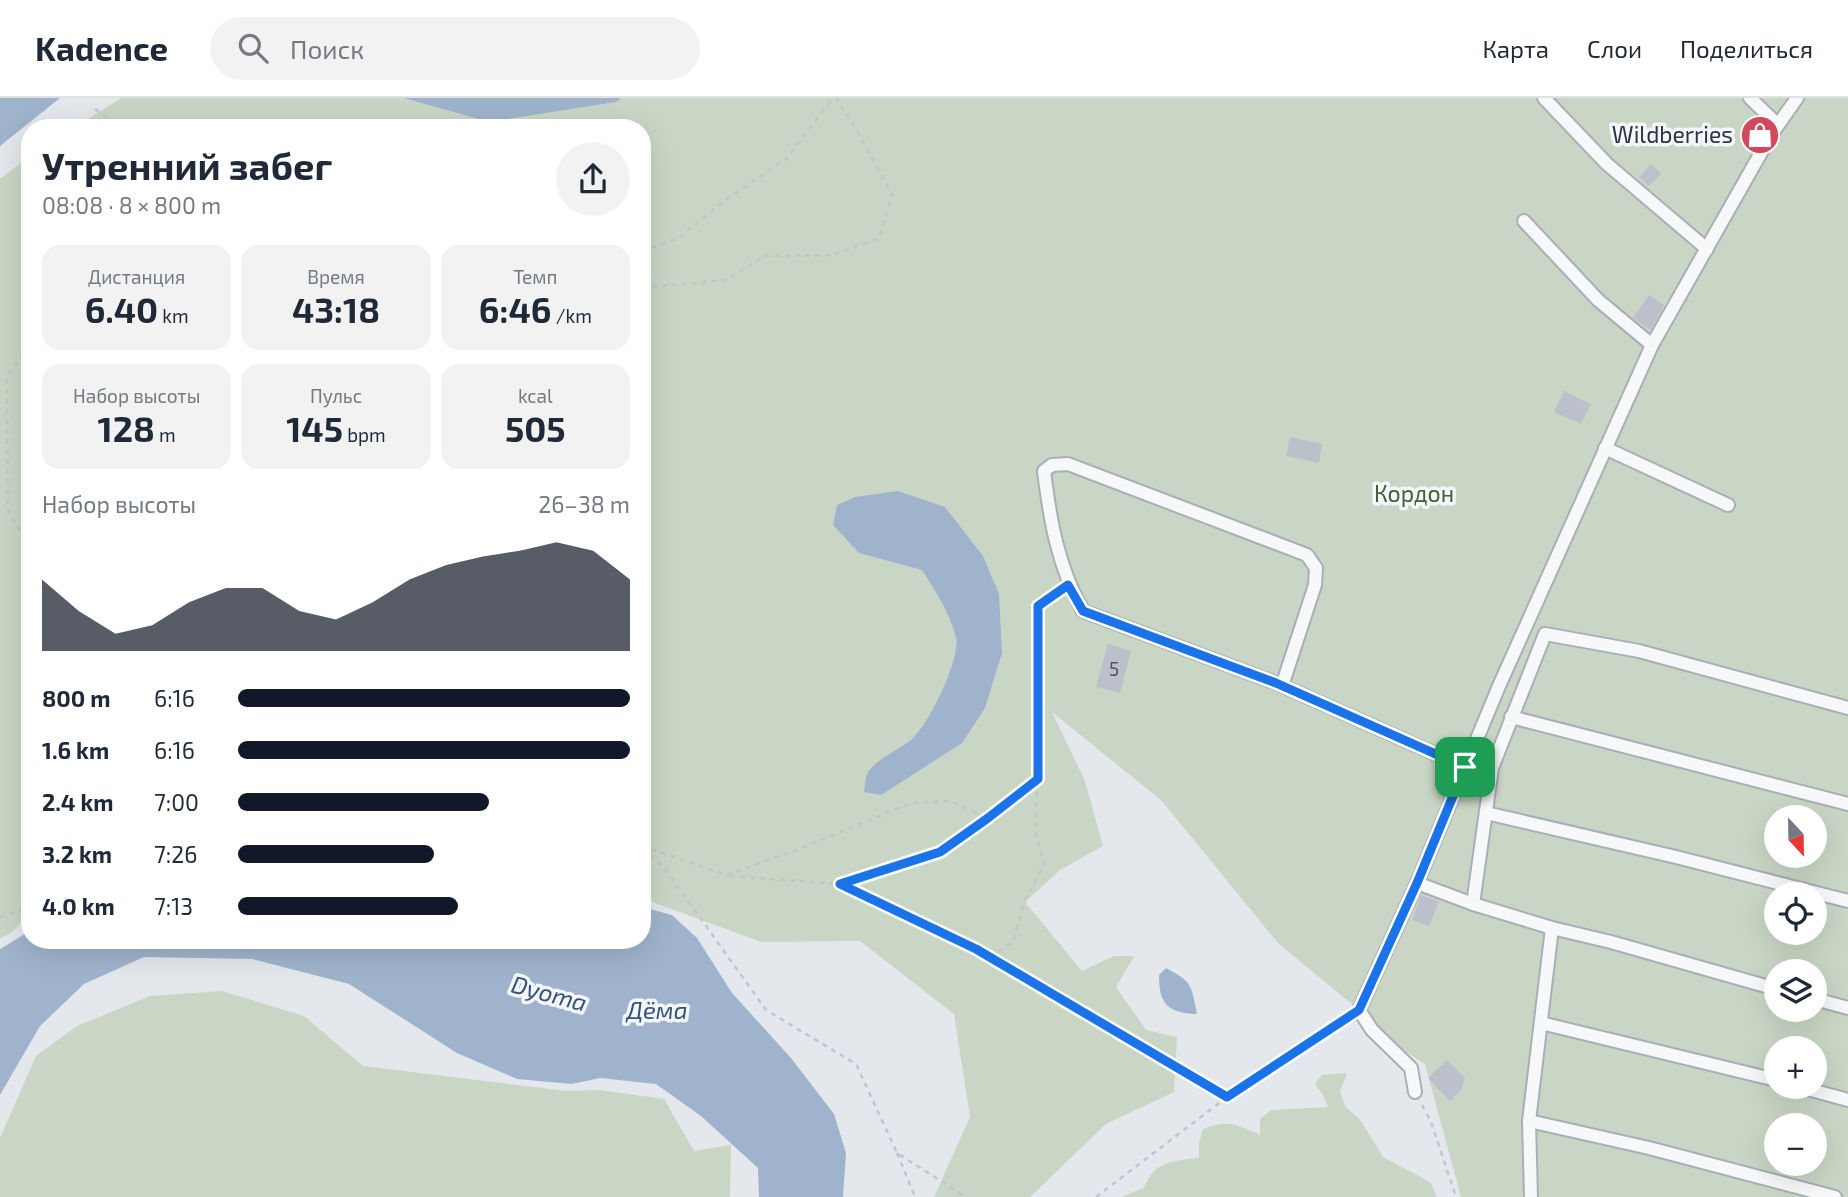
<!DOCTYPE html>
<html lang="ru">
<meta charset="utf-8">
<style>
body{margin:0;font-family:"Exo 2",sans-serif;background:#f2f2f3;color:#1f2937;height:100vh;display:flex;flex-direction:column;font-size:26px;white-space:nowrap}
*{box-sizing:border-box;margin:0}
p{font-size:23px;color:#747a83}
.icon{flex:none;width:38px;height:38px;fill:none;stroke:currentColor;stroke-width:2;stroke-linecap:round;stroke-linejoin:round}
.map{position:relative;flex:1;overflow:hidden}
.side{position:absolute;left:21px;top:21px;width:630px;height:830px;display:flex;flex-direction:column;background:#fff;border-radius:28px;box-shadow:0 7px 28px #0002}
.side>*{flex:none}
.needle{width:46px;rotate:158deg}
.buttons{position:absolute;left:1764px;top:707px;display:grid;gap:14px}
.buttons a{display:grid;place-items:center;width:63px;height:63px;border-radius:50%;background:#fff;box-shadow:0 7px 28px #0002;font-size:35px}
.pin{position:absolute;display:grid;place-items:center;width:60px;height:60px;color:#fff;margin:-30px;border-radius:14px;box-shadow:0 4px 10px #0006}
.round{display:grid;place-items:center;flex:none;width:74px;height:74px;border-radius:37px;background:#f2f2f3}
.overview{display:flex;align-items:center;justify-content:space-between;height:119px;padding:0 21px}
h1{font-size:38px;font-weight:700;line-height:52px}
.metrics{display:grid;grid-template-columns:repeat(3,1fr);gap:10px;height:119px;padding:7px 21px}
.metrics div{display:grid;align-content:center;border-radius:18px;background:#f2f2f3;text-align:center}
.metrics b{font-size:35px;font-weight:700}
.metrics small{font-size:19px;font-weight:400}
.metrics p{font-size:19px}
.chart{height:196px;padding:14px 21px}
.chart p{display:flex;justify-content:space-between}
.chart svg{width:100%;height:126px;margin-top:7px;fill:#111827;opacity:.7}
ul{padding:0 21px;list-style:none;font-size:23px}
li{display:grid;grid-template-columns:112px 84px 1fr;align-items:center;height:52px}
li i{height:18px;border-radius:9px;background:#111827}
header{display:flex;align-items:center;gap:42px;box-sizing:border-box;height:98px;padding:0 35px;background:#fff;border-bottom:2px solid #e0e1e3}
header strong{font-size:33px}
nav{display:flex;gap:38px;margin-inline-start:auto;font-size:24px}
.search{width:490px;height:63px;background:#f2f2f3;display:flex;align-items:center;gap:18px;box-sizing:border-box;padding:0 24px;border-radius:38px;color:#747a83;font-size:26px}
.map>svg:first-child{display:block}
.green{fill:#c9d6c5;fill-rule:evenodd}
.water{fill:#9fb4cc}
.building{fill:#bbc0ca}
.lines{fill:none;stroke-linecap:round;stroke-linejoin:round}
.street-casing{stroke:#a9aeb7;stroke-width:16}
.path{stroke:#c2c5cb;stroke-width:2.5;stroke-dasharray:5 5;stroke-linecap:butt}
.street{stroke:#f7f8fa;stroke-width:12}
.route-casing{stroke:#fff;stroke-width:14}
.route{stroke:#1a73e8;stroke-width:9}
.labels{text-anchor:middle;stroke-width:7;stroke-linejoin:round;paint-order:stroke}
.number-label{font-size:19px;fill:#4f5766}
.poi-label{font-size:23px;fill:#2b3445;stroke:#f4f6f9;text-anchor:end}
.park-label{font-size:23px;fill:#3f6138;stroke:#f4f6f9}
.water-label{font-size:24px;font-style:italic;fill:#34527a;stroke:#f4f6f9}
</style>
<header>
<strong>Kadence</strong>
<div class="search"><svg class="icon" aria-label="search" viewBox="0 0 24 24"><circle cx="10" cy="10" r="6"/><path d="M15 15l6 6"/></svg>Поиск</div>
<nav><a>Карта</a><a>Слои</a><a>Поделиться</a></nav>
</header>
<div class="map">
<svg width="1848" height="1099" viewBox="0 0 1848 1099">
<rect width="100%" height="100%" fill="#e4e7ec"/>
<g class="green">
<path d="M121 0H403L489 24 615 4 621 0H1848V1099H1461L1425 966 1372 932 1359 912 1278 845 1162 703 1052 614 1085 683 1103 748 1060 772 1025 804 1082 873 1114 858H1134L1116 889 1146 932 1177 939 1174 994 1106 1026 1030 1099H934L970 1019 954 916 860 843 761 844 642 800V30H74ZM1776 719H1815V758H1776ZM1776 796H1815V835H1776ZM1776 873H1815V912H1776ZM1776 950H1815V989H1776ZM1776 1027H1815V1066H1776Z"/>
<path d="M30 58V819C17 824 17 835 0 840V81Z"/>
<polygon points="222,893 304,918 363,968 566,993 600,992 664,1001 694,1053 731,1047 730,1099 0,1099 0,1040 36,958 77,928 150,898"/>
<path d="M1347 975 1340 993 1345 1008 1361 1023 1383 1059 1430 1084 1437 1099H1121L1144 1090C1155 1062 1173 1063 1199 1060V1045L1203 1031C1227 1021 1237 1027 1260 1037V1021L1271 1012 1328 1009 1323 997 1315 986 1322 977Z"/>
</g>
<g class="water">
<polygon points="0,0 60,0 0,48"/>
<polygon points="403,0 621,0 616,4 489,24"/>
<path d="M898 393 945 409 983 458 999 496 1002 555 985 610 962 645 881 697 864 694C865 688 865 678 869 673 879 659 899 652 912 641 929 626 961 561 956 539 951 518 934 490 922 472L859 455 833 427 837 407 855 399Z"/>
<polygon points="642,809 672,817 697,840 732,895 791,960 834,1016 846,1055 843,1099 759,1099 758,1070 701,1018 656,986 600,980 572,986 517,981 457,955 349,886 252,861 144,859 84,886 40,928 0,997 0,851 30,833 30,842 642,842"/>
<path d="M1166 870C1192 884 1191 886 1197 916 1167 915 1159 906 1159 877Z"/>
</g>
<g class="building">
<polygon points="1762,24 1767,28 1755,48 1747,42"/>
<polygon points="1651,66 1661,76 1649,88 1639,79"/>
<polygon points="1649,197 1664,207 1651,232 1633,220"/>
<polygon points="1564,293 1591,306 1581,326 1554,314"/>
<polygon points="1290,339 1322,346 1319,365 1286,358"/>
<polygon points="1108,546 1131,553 1120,595 1096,589"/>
<polygon points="1421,797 1439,804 1429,828 1412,822"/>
<polygon points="1447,962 1465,980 1461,992 1450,1003 1428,980"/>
</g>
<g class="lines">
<g class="street-casing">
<g id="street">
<polyline points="1544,0 1607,66 1707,151"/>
<polyline points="1750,0 1778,27"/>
<polyline points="1524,123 1598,202 1652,247"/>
<polyline points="1605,350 1728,407"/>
<path d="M1282 588 1315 487 1316 470 1307 457 1068 366 1052 367 1044 373C1050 422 1058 469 1083 513L1276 585 1465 669"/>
<polyline points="1511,619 1848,706"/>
<polyline points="1486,715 1676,759 1848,803"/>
<polyline points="1417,785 1473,806 1552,830 1611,844 1776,891"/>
<polyline points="1473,806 1492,670 1545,536 1639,553 1848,610"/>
<polyline points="1815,901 1848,910"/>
<polyline points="1541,925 1776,982"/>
<polyline points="1800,989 1848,1002"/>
<polyline points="1415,994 1411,970 1372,932 1359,912 1417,785 1499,588 1652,247 1771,37 1797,0"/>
<polyline points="1529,1023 1649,1050 1835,1099"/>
<polyline points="1531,1099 1529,1023 1552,830"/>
</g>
</g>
<g class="path">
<polyline points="95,11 115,25 115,30"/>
<polyline points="642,153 679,140 727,101 786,61 833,0"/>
<polyline points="642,190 725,182 765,158 833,157 879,140 892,97 856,31 836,0"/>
<polyline points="30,249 7,278 8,412 30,450"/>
<polyline points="642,748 727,777 804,749 911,705 950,703 988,721 1038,681 1038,508 1060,493"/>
<polyline points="642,751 664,769 766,912 856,966 897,1055 966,1099"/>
<polyline points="730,778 840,786 976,851 1227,999"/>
<polyline points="840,786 940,754 986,722"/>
<polyline points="0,819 30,809"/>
<polyline points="990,859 1013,844 1024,804 1044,767 1035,731 1038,681"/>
<polyline points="1422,1007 1431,1024 1456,1099"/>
<polyline points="897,1055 915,1099"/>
<polyline points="1096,1099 1227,999 1348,920"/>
</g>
<use href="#street" class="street"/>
</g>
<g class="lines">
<g class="route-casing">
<polygon id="route" points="1068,487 1083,513 1276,585 1465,669 1417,785 1359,912 1227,999 976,851 840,786 940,754 988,720 1038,681 1038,508"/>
</g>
<use href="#route" class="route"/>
</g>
<defs>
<g id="shop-disc" transform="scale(2.0125)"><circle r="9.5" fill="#d1495b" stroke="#f4f6f9"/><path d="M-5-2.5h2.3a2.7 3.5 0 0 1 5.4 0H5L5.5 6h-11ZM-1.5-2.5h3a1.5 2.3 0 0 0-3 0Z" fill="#fff"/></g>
</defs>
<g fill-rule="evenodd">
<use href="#shop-disc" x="1760" y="37"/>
</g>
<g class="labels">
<g class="number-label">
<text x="1114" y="578">5</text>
</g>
<g class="poi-label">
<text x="1733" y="45">Wildberries</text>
</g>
<g class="park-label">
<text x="1414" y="404">Кордон</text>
</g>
<g class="water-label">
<text transform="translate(549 896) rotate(15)" y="8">Dyoma</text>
<text x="657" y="921">Дёма</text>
</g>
</g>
</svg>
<div class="buttons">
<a><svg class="needle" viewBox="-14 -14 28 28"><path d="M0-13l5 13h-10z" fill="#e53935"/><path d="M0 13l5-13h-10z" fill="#747a83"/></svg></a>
<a><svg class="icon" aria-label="locate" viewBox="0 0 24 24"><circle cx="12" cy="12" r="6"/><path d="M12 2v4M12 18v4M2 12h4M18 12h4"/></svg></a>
<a><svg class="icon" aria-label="layers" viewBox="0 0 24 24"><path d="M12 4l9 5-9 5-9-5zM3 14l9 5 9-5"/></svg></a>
<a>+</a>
<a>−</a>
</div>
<div class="pin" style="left:1465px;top:669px;background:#1e9e55"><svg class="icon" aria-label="arrive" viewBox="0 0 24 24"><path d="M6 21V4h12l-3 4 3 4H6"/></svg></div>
<section class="side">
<div class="overview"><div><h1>Утренний забег</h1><p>08:08 · 8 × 800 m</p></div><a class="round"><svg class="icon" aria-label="share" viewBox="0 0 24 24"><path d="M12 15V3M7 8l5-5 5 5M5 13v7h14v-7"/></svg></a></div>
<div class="metrics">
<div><p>Дистанция</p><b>6.40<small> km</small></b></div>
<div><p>Время</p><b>43:18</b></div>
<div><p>Темп</p><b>6:46<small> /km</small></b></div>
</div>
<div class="metrics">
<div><p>Набор высоты</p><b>128<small> m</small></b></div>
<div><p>Пульс</p><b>145<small> bpm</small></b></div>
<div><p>kcal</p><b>505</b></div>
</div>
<div class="chart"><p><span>Набор высоты</span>26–38 m</p>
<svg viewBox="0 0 160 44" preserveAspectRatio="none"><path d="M0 44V19L10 30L20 38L30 35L40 27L50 22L60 22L70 30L80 33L90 27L100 19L110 14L120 11L130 9L140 6L150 9L160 19V44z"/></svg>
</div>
<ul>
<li><b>800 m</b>6:16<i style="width:100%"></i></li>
<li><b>1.6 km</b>6:16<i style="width:100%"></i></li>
<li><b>2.4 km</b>7:00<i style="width:64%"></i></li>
<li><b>3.2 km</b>7:26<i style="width:50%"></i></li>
<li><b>4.0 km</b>7:13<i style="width:56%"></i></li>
</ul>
</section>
</div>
